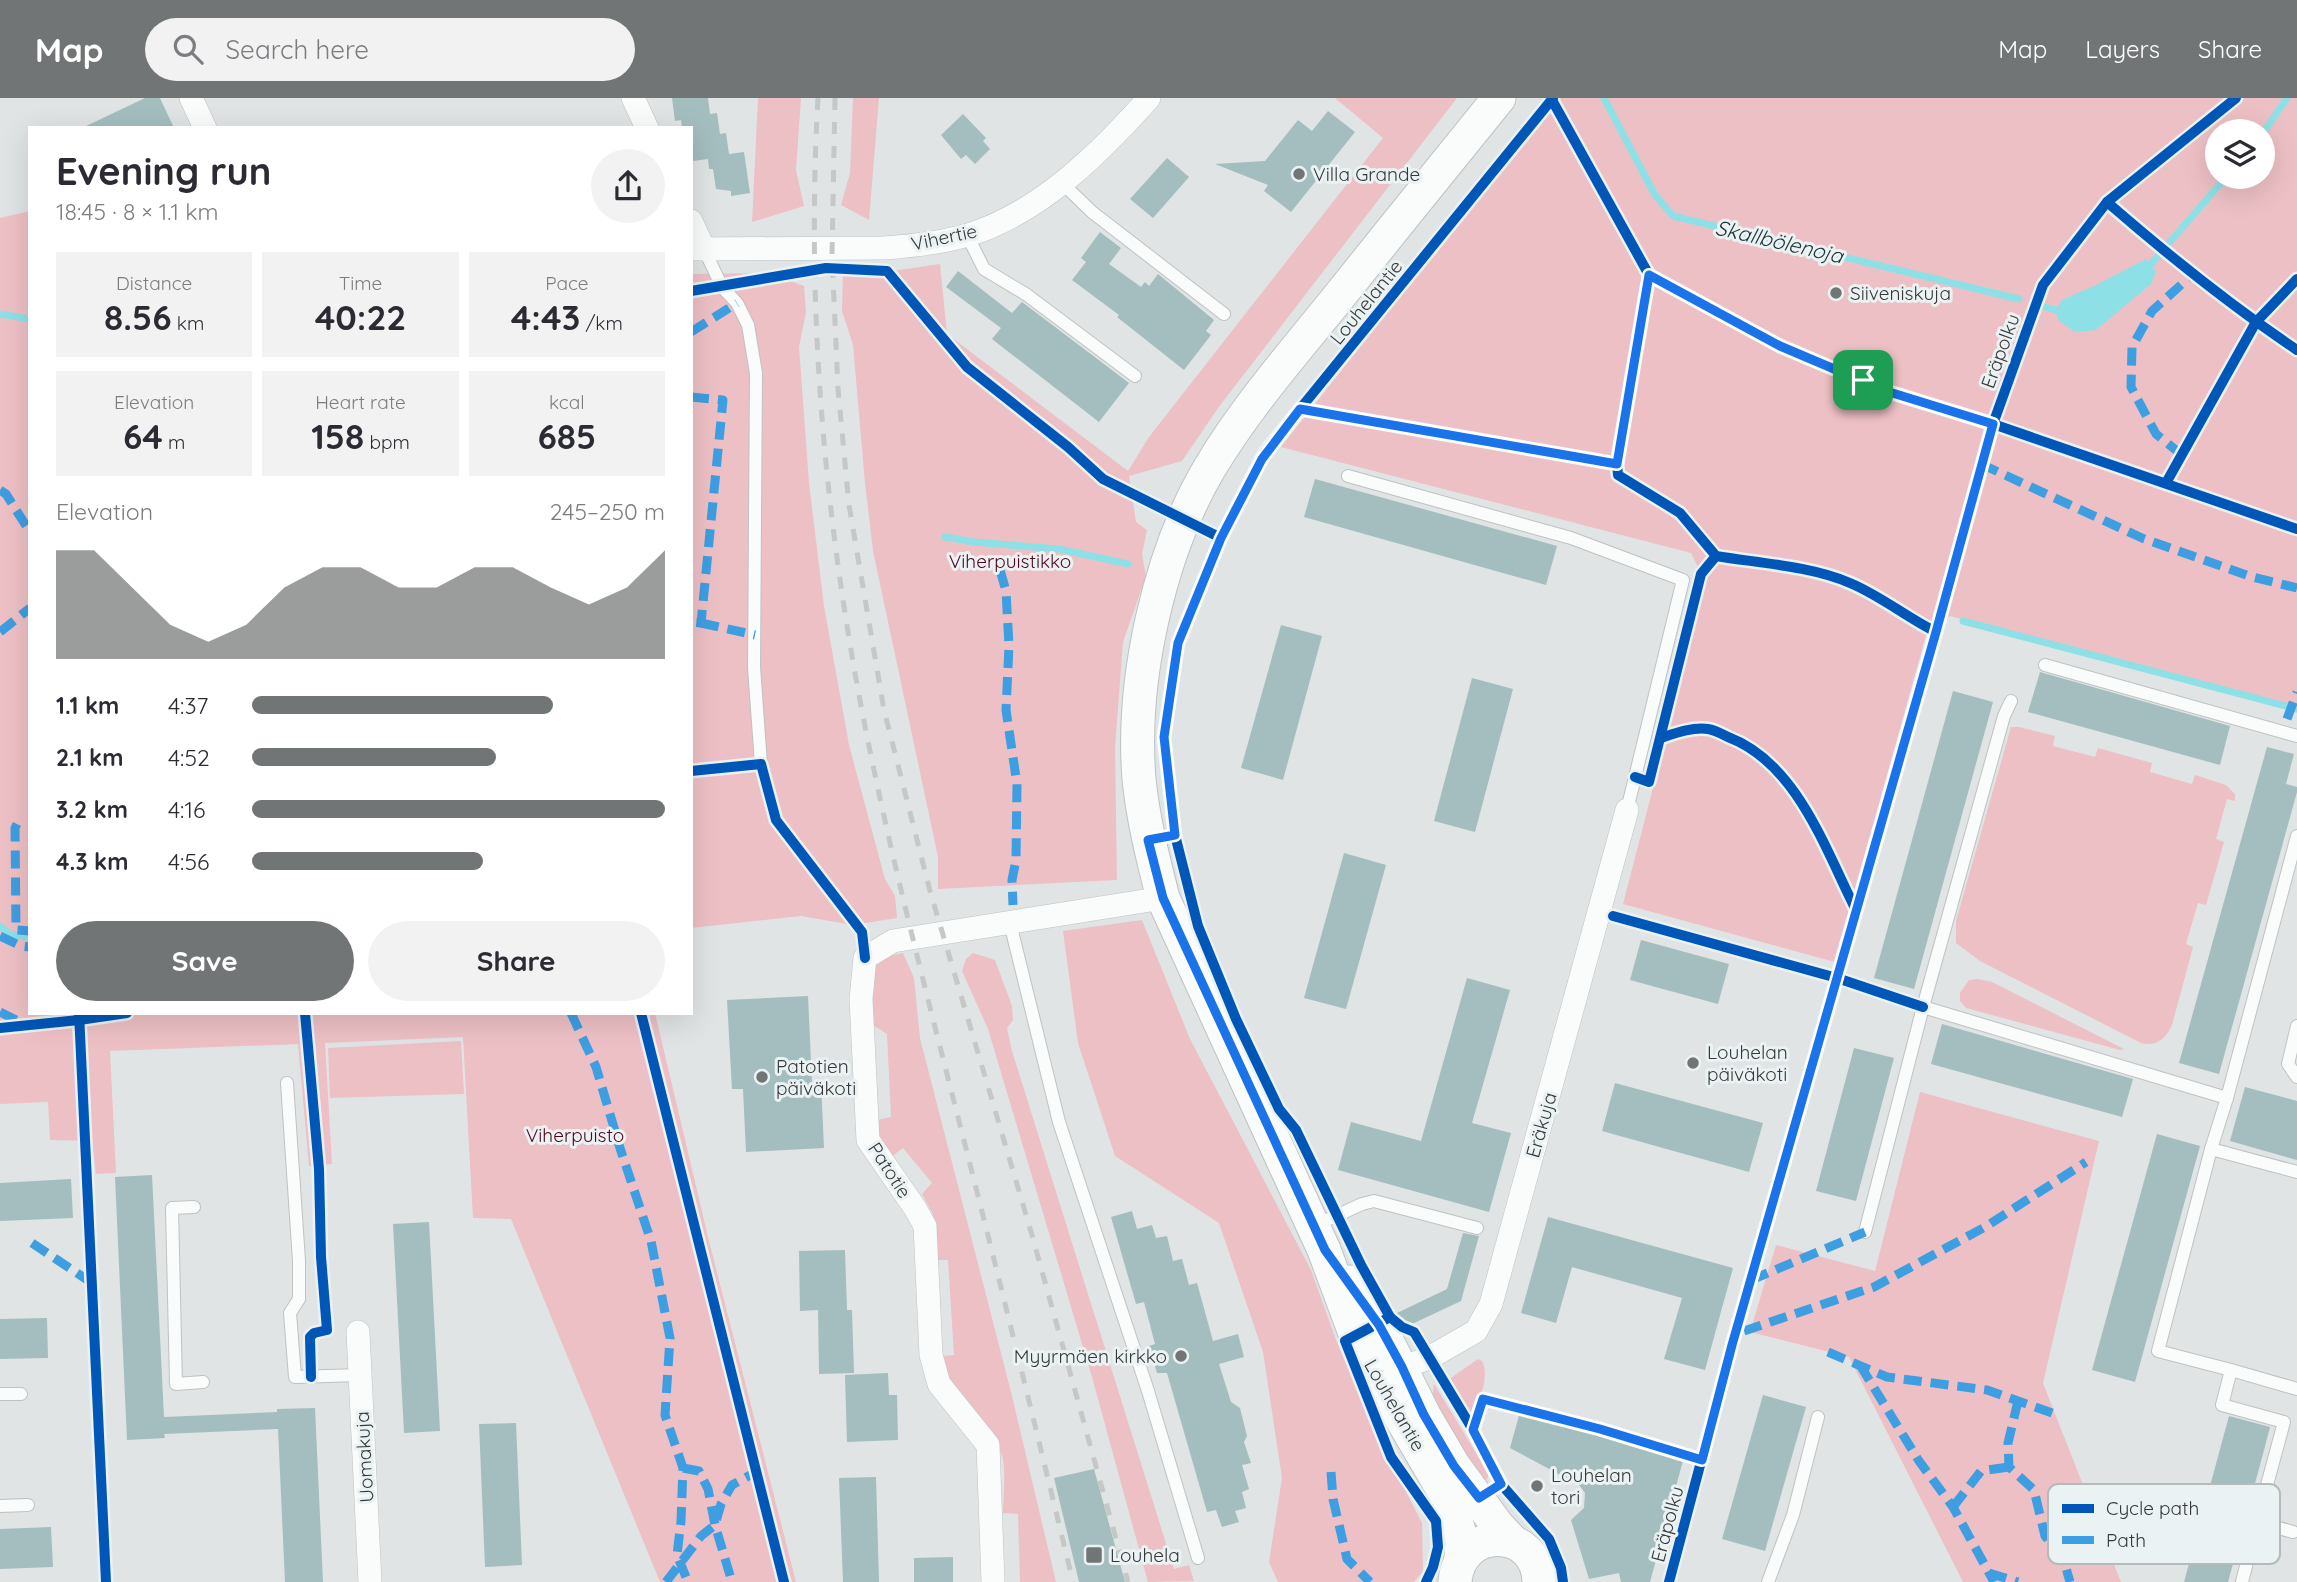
<!DOCTYPE html>
<meta charset="utf-8">
<style>
body{margin:0;font-family:Quicksand,sans-serif;background:#f2f2f3;color:#2b2b33;height:100vh;display:flex;flex-direction:column;font-size:26px;white-space:nowrap}
*{box-sizing:border-box;margin:0}
p{font-size:23px;color:#7c7c81}
.icon{flex:none;width:38px;height:38px;fill:none;stroke:currentColor;stroke-width:2;stroke-linecap:round;stroke-linejoin:round}
.map{position:relative;flex:1;overflow:hidden}
.details{position:absolute;left:28px;top:28px;width:665px;height:889px;display:flex;flex-direction:column;background:#fff;border-radius:0px;box-shadow:0 7px 28px #0002}
.details>*{flex:none}
.buttons{position:absolute;left:2205px;top:21px;display:grid;gap:14px}
.buttons a{display:grid;place-items:center;width:70px;height:70px;border-radius:50%;background:#fff;box-shadow:0 7px 28px #0002;font-size:35px}
.pin{position:absolute;display:grid;place-items:center;width:60px;height:60px;color:#fff;margin:-30px;border-radius:14px;box-shadow:0 4px 10px #0006}
.round{display:grid;place-items:center;flex:none;width:74px;height:74px;border-radius:37px;background:#f2f2f3}
.summary{display:flex;align-items:center;justify-content:space-between;height:119px;padding:0 28px}
h1{font-size:38px;font-weight:800;line-height:52px}
.figures{display:grid;grid-template-columns:repeat(3,1fr);gap:10px;height:119px;padding:7px 28px}
.figures div{display:grid;align-content:center;border-radius:0px;background:#f2f2f3;text-align:center}
.figures b{font-size:35px;font-weight:800}
.figures small{font-size:19px;font-weight:400}
.figures p{font-size:19px}
.chart{height:196px;padding:14px 28px}
.chart p{display:flex;justify-content:space-between}
.chart svg{width:100%;height:126px;margin-top:7px;fill:#727575;opacity:.7}
.action{display:flex;gap:14px;margin-top:auto;padding:14px 28px}
.action a{flex:1;height:80px;border-radius:42px;background:#727575;color:#fff;font-size:28px;font-weight:800;line-height:80px;text-align:center}
.action a+a{background:#f2f2f3;color:#2b2b33}
ul{padding:0 28px;list-style:none;font-size:23px}
li{display:grid;grid-template-columns:112px 84px 1fr;align-items:center;height:52px}
li i{height:18px;border-radius:9px;background:#727575}
header{display:flex;align-items:center;gap:42px;box-sizing:border-box;height:98px;padding:0 35px;background:#727575;color:#fff}
header strong{font-size:33px}
nav{display:flex;gap:38px;margin-inline-start:auto;font-size:24px}
.search{width:490px;height:63px;background:#f2f2f3;display:flex;align-items:center;gap:18px;box-sizing:border-box;padding:0 24px;border-radius:38px;color:#7c7c81;font-size:26px}
.map>svg:first-child{display:block}
.green{fill:#edc0c5;fill-rule:evenodd}
.water{fill:#8ee0e7}
.lines{fill:none;stroke-linecap:round;stroke-linejoin:round}
.stream{stroke:#8ee0e7;stroke-width:7}
.building{fill:#a4bdbf}
.service-casing{stroke:#bfc2c2;stroke-width:14}
.minor-casing{stroke:#bfc2c2;stroke-width:24}
.secondary-casing{stroke:#bfc2c2;stroke-width:35}
.service{stroke:#fafbfb;stroke-width:12}
.minor{stroke:#fafbfb;stroke-width:23}
.secondary{stroke:#fafbfb;stroke-width:33}
.rail{stroke:#c6c7c7;stroke-width:5;stroke-dasharray:12 12;stroke-linecap:butt}
.quiet{stroke:#3e9ee2;stroke-width:9;stroke-dasharray:18 9;stroke-linecap:butt}
.cycleway-casing{stroke:#ebf2f3;stroke-width:15}
.cycleway{stroke:#0057b8;stroke-width:10}
.route-casing{stroke:#fff;stroke-width:14}
.route{stroke:#1a73e8;stroke-width:9}
.poi-dot{fill:#727575;stroke:#ebf2f3;stroke-width:2.5}
.labels{text-anchor:middle;stroke-width:6;stroke-linejoin:round;paint-order:stroke}
.poi-label{font-size:19px;fill:#363939;stroke:#ebf2f3;text-anchor:start}
.street-label{font-size:19px;fill:#363939;stroke:#ebf2f3}
.park-label{font-size:19px;fill:#53051b;stroke:#ebf2f3}
.water-label{font-size:21px;font-style:italic;fill:#1e3335;stroke:#ebf2f3}
.key{fill:#ebf2f3;stroke:#b5babb;stroke-width:2}
.key-label{font-size:19px;fill:#363939}
</style>
<header>
<strong>Map</strong>
<div class="search"><svg class="icon" aria-label="search" viewBox="0 0 24 24"><circle cx="10" cy="10" r="6"/><path d="M15 15l6 6"/></svg>Search here</div>
<nav><a>Map</a><a>Layers</a><a>Share</a></nav>
</header>
<div class="map">
<svg width="2297" height="1484" viewBox="0 0 2297 1484">
<rect width="100%" height="100%" fill="#e0e4e4"/>
<g class="green">
<polygon points="758,0 801,0 796,72 804,108 752,124"/>
<polygon points="853,0 879,0 869,122 841,107 850,75"/>
<polygon points="1335,0 1457,0 1218,310 1182,363 1129,378 1136,424 1147,432 1142,456 1146,478 1123,544 1115,650 1117,782 938,791 938,759 873,453 865,385 853,247 842,213 843,176 872,176 940,166 947,236 1128,373 1149,339 1383,40"/>
<path d="M1556 0H2297V614L1950 518 1926 537 1835 864 1623 806 1706 485 1691 455 1281 349ZM2217 33H2263V79H2217Z"/>
<polygon points="30,113 30,915 655,915 709,1143 796,1484 660,1484 511,1121 473,1120 463,939 325,945 332,1066 309,1068 298,946 110,953 116,1075 96,1076 92,1043 50,1042 48,1004 0,1006 0,120"/>
<polygon points="769,175 804,188 806,214 799,249 809,385 824,508 849,647 885,781 895,798 897,820 853,827 801,818 691,830 691,176"/>
<path d="M2011 629H2019L2055 638 2053 648 2095 659 2098 650 2152 665 2150 674 2192 686 2195 677 2226 687 2235 696V703L2227 701 2216 741 2224 744 2206 807 2198 805 2186 846 2193 849 2172 927C2166 941 2156 949 2141 945L1980 863 1956 845V823Z"/>
<polygon points="1142,822 1190,941 1311,1172 1335,1239 1371,1325 1422,1425 1423,1473 1414,1484 1278,1484 1269,1464 1282,1380 1263,1254 1219,1125 1115,1058 1078,945 1063,833"/>
<path d="M903 855 914 880 920 940 1011 1294 1056 1484H1020L1018 1416 1003 1415C1003 1400 1007 1369 1001 1355 987 1320 948 1297 942 1258L954 1257 948 1162H935L933 1116 922 1096 932 1085 903 1050 891 1059 879 1045 876 1022 891 1019 887 936 873 927C871 904 865 879 879 860Z"/>
<polygon points="973,855 995,862 1012,908 1013,922 1007,930 1012,953 1174,1471 1189,1467 1194,1483 1148,1484 1092,1279 988,931 962,873 966,861"/>
<polygon points="1978,881 1992,884 2124,951 2120,952 1966,910 1960,903 1960,895 1969,882"/>
<polygon points="461,943 464,996 330,1000 328,950"/>
<polygon points="1920,994 2099,1043 2043,1285 2121,1484 1963,1484 1849,1259 1750,1234 1776,1147 1875,1173"/>
<path d="M1478 1261 1482 1263C1491 1280 1477 1306 1471 1323L1448 1282Z"/>
<polygon points="1434,1286 1484,1368 1489,1378 1482,1387 1432,1303"/>
</g>
<polygon class="water" points="2146,161 2156,173 2151,186 2096,232 2075,234 2058,222 2056,212 2062,202 2096,187"/>
<g class="lines">
<g class="stream">
<polyline points="1604,0 1655,97 1673,118 2019,201"/>
<polyline points="2263,35 2287,0"/>
<polyline points="2151,166 2226,79"/>
<polyline points="2042,208 2056,212"/>
<polyline points="0,216 30,221"/>
<polyline points="945,439 974,444 1059,451 1128,466"/>
<polyline points="1963,523 2297,611"/>
<polyline points="0,828 11,837 30,839"/>
<polyline points="73,915 73,917"/>
</g>
</g>
<g class="building">
<polygon points="145,0 160,0 174,30 82,30"/>
<polygon points="672,0 708,0 710,16 717,15 720,36 726,35 729,56 744,54 750,95 731,98 731,93 716,91 713,71 709,71 708,61 693,63 691,30 682,30 681,22 675,23"/>
<polygon points="1328,13 1355,34 1291,114 1264,93 1268,87 1215,66 1265,63 1298,22 1312,33"/>
<polygon points="963,16 986,40 983,43 990,51 975,66 966,57 961,61 941,37"/>
<polygon points="1167,60 1189,79 1153,120 1130,101"/>
<polygon points="1100,134 1121,150 1109,166 1141,189 1145,184 1149,188 1158,176 1214,222 1206,233 1211,237 1184,272 1117,219 1119,217 1072,182 1086,164 1081,160"/>
<polygon points="958,173 1012,215 1022,204 1129,285 1099,324 992,241 1001,230 946,189"/>
<polygon points="1315,381 1557,448 1546,487 1304,419"/>
<polygon points="1281,527 1322,538 1283,682 1241,670"/>
<polygon points="2040,574 2230,628 2220,667 2028,614"/>
<polygon points="1472,580 1513,591 1475,734 1434,723"/>
<polygon points="1953,593 1993,604 1914,891 1874,880"/>
<polygon points="2267,649 2294,656 2286,686 2297,689 2297,694 2219,976 2179,965"/>
<polygon points="1344,755 1386,767 1346,911 1304,900"/>
<polygon points="1641,842 1729,866 1718,906 1630,882"/>
<polygon points="1467,880 1510,892 1472,1025 1511,1035 1489,1114 1338,1072 1351,1024 1421,1043"/>
<polygon points="808,898 812,985 821,985 824,1050 746,1054 743,991 732,991 727,902"/>
<polygon points="1942,926 2133,981 2122,1019 1931,966"/>
<polygon points="1854,950 1894,960 1856,1103 1816,1093"/>
<polygon points="1615,985 1763,1025 1749,1074 1602,1033"/>
<polygon points="2245,989 2297,1003 2297,1062 2230,1043"/>
<polygon points="2157,1036 2200,1048 2135,1284 2092,1272"/>
<polygon points="152,1077 164,1319 277,1314 277,1311 315,1310 323,1484 285,1484 278,1331 164,1336 165,1340 127,1342 115,1079"/>
<polygon points="71,1081 73,1120 0,1123 0,1085"/>
<polygon points="1132,1113 1137,1131 1152,1127 1156,1140 1167,1138 1173,1163 1182,1161 1189,1187 1197,1185 1213,1243 1238,1236 1244,1259 1219,1266 1231,1304 1240,1310 1247,1338 1244,1344 1251,1365 1242,1367 1249,1391 1242,1394 1246,1410 1235,1413 1239,1424 1222,1429 1216,1412 1207,1414 1167,1275 1157,1275 1149,1248 1155,1246 1144,1204 1136,1206 1111,1119"/>
<polygon points="1548,1119 1733,1170 1705,1272 1664,1261 1682,1200 1572,1169 1556,1225 1521,1215"/>
<polygon points="429,1124 440,1333 404,1335 393,1126"/>
<polygon points="1463,1135 1479,1138 1461,1203 1412,1226 1397,1221 1395,1216 1447,1191"/>
<polygon points="845,1152 847,1212 852,1212 854,1275 819,1276 818,1212 800,1213 799,1153"/>
<polygon points="47,1220 48,1260 0,1261 0,1221"/>
<polygon points="888,1275 889,1297 897,1297 898,1342 847,1344 845,1277"/>
<polygon points="1763,1297 1806,1309 1765,1453 1722,1441"/>
<polygon points="1520,1314 1684,1359 1650,1484 1621,1484 1619,1475 1589,1481 1571,1422 1584,1410 1585,1395 1579,1387 1510,1350"/>
<polygon points="2229,1318 2270,1329 2263,1356 2228,1484 2184,1484"/>
<polygon points="516,1325 522,1467 485,1469 479,1326"/>
<polygon points="1094,1371 1125,1484 1079,1484 1054,1380"/>
<polygon points="876,1379 879,1484 843,1484 839,1380"/>
<polygon points="51,1429 53,1469 0,1471 0,1431"/>
<polygon points="953,1459 953,1484 914,1484 914,1460"/>
</g>
<g class="lines">
<g class="service-casing">
<g id="service">
<polyline points="1062,85 1092,114 1224,216"/>
<polyline points="967,137 984,171 1027,197 1135,278"/>
<polyline points="704,151 722,189 737,205 748,227 756,275 754,569 761,666 776,722 862,834 865,860"/>
<polyline points="1348,378 1571,440 1683,482 1627,712"/>
<polyline points="2045,567 2297,638"/>
<polyline points="2011,603 2004,618 1923,909 2227,1000 2211,1051 2297,1074"/>
<polyline points="1010,825 1059,1024 1148,1293 1198,1460"/>
<polyline points="2297,928 2288,966 2297,979"/>
<polyline points="287,985 299,1163 299,1201 290,1215 295,1279 360,1277"/>
<polyline points="2227,1000 2297,738"/>
<polyline points="2211,1051 2158,1253 2231,1272 2222,1307 2284,1324 2257,1424"/>
<polyline points="194,1109 172,1110 176,1286 203,1284"/>
<polyline points="1314,1128 1362,1106 1374,1103 1477,1130"/>
<polyline points="1865,1134 1923,909"/>
<polyline points="2231,1272 2297,1291"/>
<polyline points="0,1296 21,1296"/>
<polyline points="0,1408 28,1407"/>
<polyline points="1768,1484 1793,1417 1818,1319"/>
<polyline points="2242,1484 2257,1424 2293,1434"/>
</g>
</g>
<g class="minor-casing">
<g id="minor">
<polyline points="191,0 205,30"/>
<polyline points="633,0 647,30"/>
<polyline points="691,123 704,151"/>
<path d="M691 151 884 150C912 148 941 145 968 137 1040 115 1100 55 1149 0"/>
<polyline points="358,1234 370,1484"/>
<polyline points="1387,1275 1429,1260 1476,1233 1491,1206 1627,712"/>
<polyline points="993,1484 988,1347 939,1286 931,1257 925,1128 915,1110 868,1042 861,901 865,860 893,843 1163,800"/>
</g>
</g>
<g class="secondary-casing">
<g id="secondary">
<polyline points="1350,1184 1379,1227 1424,1317 1454,1368 1497,1427 1513,1444"/>
<path d="M1461 1461 1462 1442 1449 1402 1377 1279 1356 1238 1324 1152 1163 800C1153 761 1143 721 1139 681 1131 582 1159 456 1209 371 1244 312 1290 259 1333 206 1388 137 1443 69 1499 0"/>
<path d="M1455 1484C1459 1427 1538 1428 1539 1484"/>
</g>
</g>
<use href="#service" class="service"/>
<use href="#minor" class="minor"/>
<use href="#secondary" class="secondary"/>
<g class="rail">
<path d="M818 0C805 225 827 452 874 672 899 791 930 909 960 1027 999 1179 1036 1331 1073 1484"/>
<polyline points="835,0 832,157 838,291 849,407 884,612 930,793 1032,1137 1128,1484"/>
</g>
<g class="quiet">
<polyline points="691,234 737,205"/>
<polyline points="691,299 723,302 701,525 691,524"/>
<polyline points="2182,357 2156,336 2131,289 2132,249 2152,213 2193,176"/>
<polyline points="1981,366 2142,440 2249,478 2297,490"/>
<polyline points="0,392 6,396 30,434"/>
<polyline points="1000,472 1006,493 1009,548 1006,612 1017,686 1016,762 1012,782 1013,807"/>
<polyline points="701,525 755,537"/>
<polyline points="0,534 30,510"/>
<polyline points="2287,621 2297,594"/>
<polyline points="17,726 15,730 16,832 30,833"/>
<polyline points="0,838 21,848 30,849"/>
<polyline points="0,914 22,925"/>
<polyline points="571,915 596,969 620,1050 651,1143 670,1240 665,1317 683,1370 681,1423 677,1457 688,1484"/>
<polyline points="32,1145 92,1185"/>
<polyline points="1751,1182 1865,1134"/>
<polyline points="1744,1233 1874,1189 1985,1129 2086,1064"/>
<polyline points="1828,1254 1887,1279 1987,1292 2055,1316"/>
<polyline points="1860,1267 1919,1363 1953,1409 1994,1484"/>
<polyline points="2018,1303 2008,1345 2009,1369 2034,1392 2045,1438 2064,1463 2070,1484"/>
<polyline points="683,1370 699,1373 708,1391 715,1427 732,1484"/>
<polyline points="1331,1374 1333,1401 1347,1461 1370,1484"/>
<polyline points="1953,1409 1981,1373 2009,1369"/>
<polyline points="1989,1475 2018,1484"/>
<polyline points="666,1484 701,1438 715,1427 721,1406 732,1387 756,1374"/>
</g>
<g class="cycleway-casing">
<g id="cycleway">
<polyline points="1553,0 1265,354 1221,440 1178,545 1164,639 1175,737 1198,828 1236,921 1279,1011 1296,1032 1361,1167 1390,1219 1402,1229 1414,1234 1473,1332 1501,1386 1549,1441 1561,1470 1563,1484"/>
<polyline points="1552,2 1649,177 1780,248 1886,293 1993,326 2297,431"/>
<path d="M2107 104C2168 157 2230 207 2297 252"/>
<path d="M1649 177 1617 366 1618 377 1680 415 1716 458C1758 465 1811 468 1850 485 1881 498 1906 519 1936 534"/>
<polyline points="691,193 826,170 887,173 967,269 1068,349 1103,381 1221,440"/>
<polyline points="1300,311 1617,366"/>
<polyline points="2166,385 2256,224 2297,181"/>
<path d="M1661 640C1676 635 1692 629 1708 631 1715 632 1722 636 1728 639 1797 665 1825 751 1856 812"/>
<polyline points="691,673 761,666 776,722 862,834 865,860"/>
<polyline points="1635,679 1649,684 1701,476 1716,458"/>
<polyline points="1613,818 1837,880 1923,909"/>
<polyline points="79,915 106,1484"/>
<polyline points="305,915 319,1071 321,1159 327,1232 314,1235 310,1239 311,1279"/>
<polyline points="641,915 784,1484"/>
<polyline points="0,930 79,922 127,915"/>
<polyline points="1390,1219 1345,1243 1391,1359 1436,1423 1438,1449 1433,1469 1426,1484"/>
<polyline points="1473,1332 1483,1301 1600,1331 1702,1362"/>
<polyline points="1669,1484 1732,1247 1936,534 1993,326 2043,187 2107,104 2236,0"/>
</g>
</g>
<use href="#cycleway" class="cycleway"/>
</g>
<g class="lines">
<g class="route-casing">
<polygon id="route" points="1649,177 1780,248 1886,293 1993,326 1936,534 1732,1247 1702,1362 1600,1331 1483,1301 1473,1332 1501,1386 1479,1400 1454,1368 1424,1317 1402,1269 1379,1227 1325,1152 1163,800 1148,742 1175,737 1164,639 1178,545 1221,440 1262,361 1300,311 1617,366"/>
</g>
<use href="#route" class="route"/>
</g>
<g class="poi-dot">
<circle cx="1299" cy="76" r="7"/>
<circle cx="1836" cy="195" r="7"/>
<circle cx="1693" cy="965" r="7"/>
<circle cx="762" cy="979" r="7"/>
<circle cx="1181" cy="1258" r="7"/>
<circle cx="1537" cy="1388" r="7"/>
<rect x="1085" y="1448" width="18" height="18" rx="3.5"/>
</g>
<g class="labels">
<g class="poi-label">
<text x="1313" y="83">Villa Grande</text>
<text x="1850" y="202">Siiveniskuja</text>
<text x="1707" y="961">Louhelan<tspan x="1707" dy="22">päiväkoti</tspan></text>
<text x="776" y="975">Patotien<tspan x="776" dy="22">päiväkoti</tspan></text>
<text x="1167" y="1265" text-anchor="end">Myyrmäen kirkko</text>
<text x="1551" y="1384">Louhelan<tspan x="1551" dy="22">tori</tspan></text>
<text x="1110" y="1464">Louhela</text>
</g>
<g class="street-label">
<text transform="translate(944 139) rotate(-12)" y="7">Vihertie</text>
<text transform="translate(1366 204) rotate(-51)" y="7">Louhelantie</text>
<text transform="translate(2000 253) rotate(-70)" y="7">Eräpolku</text>
<text transform="translate(1541 1027) rotate(-74)" y="7">Eräkuja</text>
<text transform="translate(890 1072) rotate(57)" y="7">Patotie</text>
<text transform="translate(1395 1307) rotate(60)" y="7">Louhelantie</text>
<text transform="translate(364 1359) rotate(-93)" y="7">Uomakuja</text>
<text transform="translate(1667 1426) rotate(-75)" y="7">Eräpolku</text>
</g>
<g class="park-label">
<text x="1010" y="470">Viherpuistikko</text>
<text x="575" y="1044">Viherpuisto</text>
</g>
<g class="water-label">
<text transform="translate(1779 144) rotate(13)" y="7">Skallbölenoja</text>
</g>
</g>
<rect x="2048" y="1386" width="232" height="80" rx="10" class="key"/>
<rect x="2062" y="1406" width="32" height="9" fill="#0057b8"/>
<rect x="2062" y="1438" width="32" height="8" fill="#3e9ee2"/>
<g class="key-label">
<text x="2106" y="1417">Cycle path</text>
<text x="2106" y="1449">Path</text>
</g>
</svg>
<div class="buttons">
<a><svg class="icon" aria-label="layers" viewBox="0 0 24 24"><path d="M12 4l9 5-9 5-9-5zM3 14l9 5 9-5"/></svg></a>
</div>
<div class="pin" style="left:1863px;top:282px;background:#1e9e55"><svg class="icon" aria-label="arrive" viewBox="0 0 24 24"><path d="M6 21V4h12l-3 4 3 4H6"/></svg></div>
<section class="details">
<div class="summary"><div><h1>Evening run</h1><p>18:45 · 8 × 1.1 km</p></div><a class="round"><svg class="icon" aria-label="share" viewBox="0 0 24 24"><path d="M12 15V3M7 8l5-5 5 5M5 13v7h14v-7"/></svg></a></div>
<div class="figures">
<div><p>Distance</p><b>8.56<small> km</small></b></div>
<div><p>Time</p><b>40:22</b></div>
<div><p>Pace</p><b>4:43<small> /km</small></b></div>
</div>
<div class="figures">
<div><p>Elevation</p><b>64<small> m</small></b></div>
<div><p>Heart rate</p><b>158<small> bpm</small></b></div>
<div><p>kcal</p><b>685</b></div>
</div>
<div class="chart"><p><span>Elevation</span>245–250 m</p>
<svg viewBox="0 0 160 44" preserveAspectRatio="none"><path d="M0 44V6L10 6L20 19L30 32L40 38L50 32L60 19L70 12L80 12L90 19L100 19L110 12L120 12L130 19L140 25L150 19L160 6V44z"/></svg>
</div>
<ul>
<li><b>1.1 km</b>4:37<i style="width:73%"></i></li>
<li><b>2.1 km</b>4:52<i style="width:59%"></i></li>
<li><b>3.2 km</b>4:16<i style="width:100%"></i></li>
<li><b>4.3 km</b>4:56<i style="width:56%"></i></li>
</ul>
<div class="action"><a>Save</a><a>Share</a></div>
</section>
</div>
